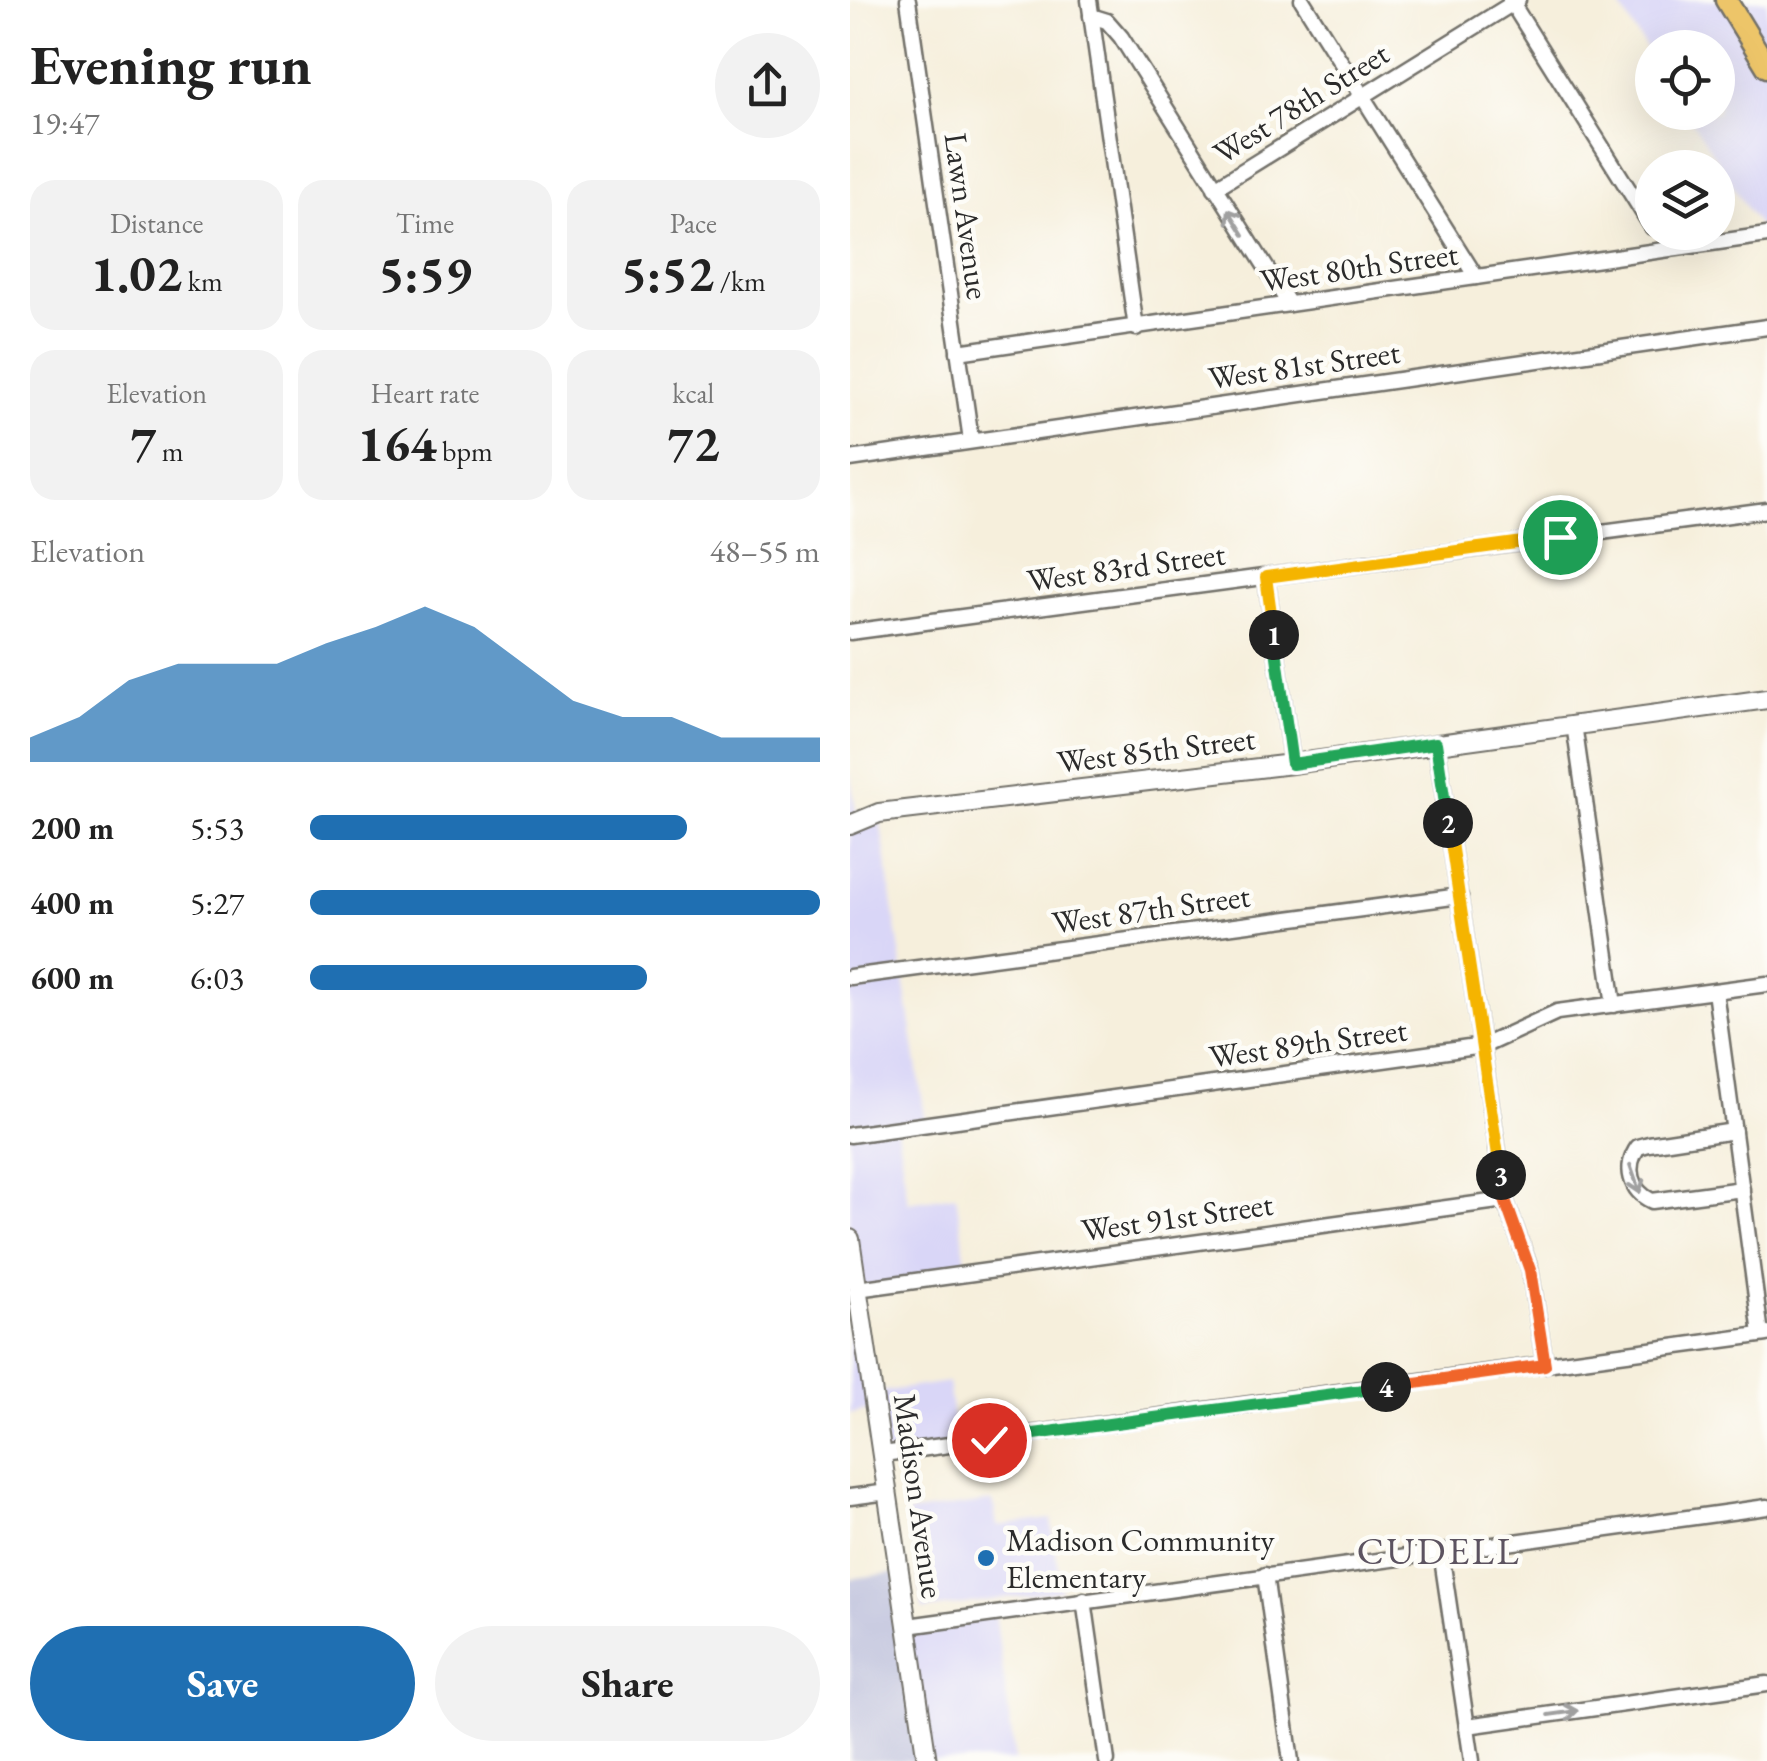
<!DOCTYPE html>
<meta charset="utf-8">
<style>
body{margin:0;font-family:"EB Garamond",serif;background:#f2f2f2;color:#222;height:100vh;display:flex;flex-direction:column;font-size:38px;white-space:nowrap}
*{box-sizing:border-box;margin:0}
p{font-size:32px;color:#767676}
.icon{flex:none;width:55px;height:55px;fill:none;stroke:currentColor;stroke-width:2;stroke-linecap:round;stroke-linejoin:round}
.map{position:relative;flex:1;overflow:hidden}
.details{display:flex;flex-direction:column;background:#fff;width:850px}
.details>*{flex:none}
.controls{position:absolute;left:785px;top:30px;display:grid;gap:20px}
.controls a{display:grid;place-items:center;width:100px;height:100px;border-radius:50%;background:#fff;box-shadow:0 10px 40px #0002;font-size:50px}
.pin{position:absolute;display:grid;place-items:center;width:85px;height:85px;color:#fff;margin:-42px;border:5px solid #fff;border-radius:50%;box-shadow:0 2px 10px #0007}
.km{position:absolute;width:50px;height:50px;margin:-25px;border-radius:50%;background:#222;color:#fff;font-size:28px;line-height:50px;text-align:center}
.round{display:grid;place-items:center;flex:none;width:105px;height:105px;border-radius:52px;background:#f2f2f2}
.head{display:flex;align-items:center;justify-content:space-between;height:170px;padding:0 30px}
h1{font-size:55px;font-weight:700;line-height:75px}
.figures{display:grid;grid-template-columns:repeat(3,1fr);gap:15px;height:170px;padding:10px 30px}
.figures div{display:grid;align-content:center;border-radius:25px;background:#f2f2f2;text-align:center}
.figures b{font-size:50px;font-weight:700}
.figures small{font-size:28px;font-weight:400}
.figures p{font-size:28px}
.chart{height:280px;padding:20px 30px}
.chart p{display:flex;justify-content:space-between}
.chart svg{width:100%;height:180px;margin-top:10px;fill:#1f6fb2;opacity:.7}
.primary-button{display:flex;gap:20px;margin-top:auto;padding:20px 30px}
.primary-button a{flex:1;height:115px;border-radius:60px;background:#1f6fb2;color:#fff;font-size:40px;font-weight:700;line-height:115px;text-align:center}
.primary-button a+a{background:#f2f2f2;color:#222}
ul{padding:0 30px;list-style:none;font-size:32px}
li{display:grid;grid-template-columns:160px 120px 1fr;align-items:center;height:75px}
li i{height:25px;border-radius:12px;background:#1f6fb2}
main{display:flex;flex:1;min-height:0}
.map>svg:first-child{display:block}
.built{fill:#d9d6f7}
.industrial{fill:#c0c2dd}
.lines{fill:none;stroke-linecap:round;stroke-linejoin:round}
.minor-casing{stroke:#727069;stroke-width:19}
.tertiary-casing{stroke:#727069;stroke-width:22}
.primary-casing{stroke:#727069;stroke-width:25}
.minor{stroke:#fff;stroke-width:14}
.tertiary{stroke:#fff;stroke-width:18}
.primary{stroke:#edc569;stroke-width:20}
.oneway{stroke:#a0a0a0}
.split-1-casing{stroke:#fff;stroke-width:20}
.split-2-casing{stroke:#fff;stroke-width:20}
.split-3-casing{stroke:#fff;stroke-width:20}
.split-4-casing{stroke:#fff;stroke-width:20}
.split-5-casing{stroke:#fff;stroke-width:20}
.split-1{stroke:#f5b400;stroke-width:12}
.split-2{stroke:#22a559;stroke-width:12}
.split-3{stroke:#f5b400;stroke-width:12}
.split-4{stroke:#f0652b;stroke-width:12}
.split-5{stroke:#22a559;stroke-width:12}
.poi-dot{fill:#1f6fb2;stroke:#fdfcf7;stroke-width:4}
.labels{text-anchor:middle;stroke-width:9;stroke-linejoin:round;paint-order:stroke}
.street-label{font-size:32px;fill:#2b2b2b;stroke:#fdfcf7}
.poi-label{font-size:32px;fill:#2b2b2b;stroke:#fdfcf7;text-anchor:start}
.quarter-label{font-size:38px;letter-spacing:2.5px;fill:#5c5360;stroke:#fdfcf7}
</style>
<main>
<section class="details">
<div class="head"><div><h1>Evening run</h1><p>19:47</p></div><a class="round"><svg class="icon" aria-label="share" viewBox="0 0 24 24"><path d="M12 15V3M7 8l5-5 5 5M5 13v7h14v-7"/></svg></a></div>
<div class="figures">
<div><p>Distance</p><b>1.02<small> km</small></b></div>
<div><p>Time</p><b>5:59</b></div>
<div><p>Pace</p><b>5:52<small> /km</small></b></div>
</div>
<div class="figures">
<div><p>Elevation</p><b>7<small> m</small></b></div>
<div><p>Heart rate</p><b>164<small> bpm</small></b></div>
<div><p>kcal</p><b>72</b></div>
</div>
<div class="chart"><p><span>Elevation</span>48–55 m</p>
<svg viewBox="0 0 160 44" preserveAspectRatio="none"><path d="M0 44V38L10 33L20 24L30 20L40 20L50 20L60 15L70 11L80 6L90 11L100 20L110 29L120 33L130 33L140 38L150 38L160 38V44z"/></svg>
</div>
<ul>
<li><b>200 m</b>5:53<i style="width:74%"></i></li>
<li><b>400 m</b>5:27<i style="width:100%"></i></li>
<li><b>600 m</b>6:03<i style="width:66%"></i></li>
</ul>
<div class="primary-button"><a>Save</a><a>Share</a></div>
</section>
<div class="map">
<svg width="917" height="1761" viewBox="0 0 917 1761">
<rect width="100%" height="100%" fill="#fdfcf7"/>
<filter id="ink" filterUnits="userSpaceOnUse"><feTurbulence type="fractalNoise" baseFrequency=".01" numOctaves="2"/><feDisplacementMap in="SourceGraphic" scale="20" xChannelSelector="R" yChannelSelector="G"/><feConvolveMatrix kernelMatrix="1 2 1 2 8 2 1 2 1" color-interpolation-filters="sRGB"/></filter>
<filter id="wash" filterUnits="userSpaceOnUse"><feTurbulence type="fractalNoise" baseFrequency=".0048" numOctaves="4" result="noise"/><feDisplacementMap in="SourceGraphic" scale="40" xChannelSelector="R" yChannelSelector="G"/><feGaussianBlur stdDeviation="2.25" result="paint"/><feColorMatrix in="noise" values="0 0 0 0 0 0 0 0 0 0 0 0 0 0 0 0 0 1.4 0 .05"/><feComposite in="paint" operator="in"/></filter>
<g filter="url(#wash)">
<rect width="100%" height="100%" fill="#f6efdc"/>
<g class="built">
<polygon points="766,0 917,0 917,251 908,236 913,234 837,113 868,112 868,48 802,48 802,58"/>
<polygon points="0,771 7,821 29,813 76,1124 47,1129 58,1202 106,1195 118,1274 7,1289 23,1393 98,1382 107,1445 33,1454 26,1409 0,1413"/>
<polygon points="143,1501 147,1526 201,1519 211,1590 73,1610 58,1513"/>
<polygon points="145,1613 165,1761 77,1761 58,1626"/>
</g>
<polygon class="industrial" points="50,1572 77,1761 0,1761 0,1579"/>
</g>
<g filter="url(#ink)">
<g class="lines">
<g class="minor-casing">
<g id="minor">
<polyline points="58,0 121,440"/>
<polyline points="239,0 286,328"/>
<polyline points="452,0 626,277"/>
<polyline points="660,0 802,227"/>
<polyline points="241,16 257,21 271,37 439,304"/>
<polyline points="365,188 668,0"/>
<polyline points="108,352 917,235"/>
<polyline points="0,459 917,327"/>
<polyline points="416,577 442,764"/>
<polyline points="0,632 917,510"/>
<polyline points="724,724 764,1005"/>
<polyline points="586,743 655,1200 680,1269 695,1365"/>
<polyline points="0,977 610,896"/>
<polyline points="865,991 911,1334"/>
<path d="M884 1131 799 1144 788 1147C774 1167 780 1191 802 1201L892 1189"/>
<polyline points="0,1135 633,1046 707,1012 917,984"/>
<polyline points="7,1289 655,1200"/>
<polyline points="33,1454 917,1334"/>
<polyline points="0,1497 38,1492"/>
<polyline points="591,1552 622,1761"/>
<polyline points="415,1575 441,1761"/>
<polyline points="234,1600 257,1761"/>
<polyline points="58,1626 917,1507"/>
<polyline points="617,1726 917,1684"/>
</g>
</g>
<g class="tertiary-casing">
<g id="tertiary">
<polyline points="0,825 29,813 442,764 917,699"/>
<polyline points="0,1239 77,1761"/>
</g>
</g>
<g class="primary-casing">
<polyline id="primary" points="876,0 917,67"/>
</g>
<use href="#minor" class="minor"/>
<use href="#tertiary" class="tertiary"/>
<use href="#primary" class="primary"/>
</g>
<defs><path id="oneway-shaft" d="M-6 0H5M1.5-3L5.5 0L1.5 3" fill="none" stroke-width="1.6" stroke-linecap="round" stroke-linejoin="round" transform="scale(2.5)"/></defs>
<g class="oneway">
<use href="#oneway-shaft" transform="translate(386 222) rotate(-122)"/>
<use href="#oneway-shaft" transform="translate(785 1179) rotate(71)"/>
<use href="#oneway-shaft" transform="translate(713 1713) rotate(-8)"/>
</g>
</g>
<g class="lines" filter="url(#ink)">
<g class="split-1-casing">
<polyline id="split-1" points="424,635 416,577 710,537"/>
</g>
<g class="split-2-casing">
<polyline id="split-2" points="424,635 442,764 586,743 598,823"/>
</g>
<g class="split-3-casing">
<polyline id="split-3" points="598,823 651,1175"/>
</g>
<g class="split-4-casing">
<polyline id="split-4" points="536,1387 695,1365 680,1270 655,1200 651,1175"/>
</g>
<g class="split-5-casing">
<polyline id="split-5" points="139,1440 536,1387"/>
</g>
<use href="#split-1" class="split-1"/>
<use href="#split-2" class="split-2"/>
<use href="#split-3" class="split-3"/>
<use href="#split-4" class="split-4"/>
<use href="#split-5" class="split-5"/>
</g>
<circle class="poi-dot" cx="136" cy="1558" r="10"/>
<g class="labels">
<g class="street-label">
<text transform="translate(451 103) rotate(-32)" y="11">West 78th Street</text>
<text transform="translate(117 216) rotate(82)" y="11">Lawn Avenue</text>
<text transform="translate(509 267) rotate(-8)" y="11">West 80th Street</text>
<text transform="translate(454 365) rotate(-8)" y="11">West 81st Street</text>
<text transform="translate(276 567) rotate(-8)" y="11">West 83rd Street</text>
<text transform="translate(306 750) rotate(-7)" y="11">West 85th Street</text>
<text transform="translate(301 909) rotate(-8)" y="11">West 87th Street</text>
<text transform="translate(458 1043) rotate(-8)" y="11">West 89th Street</text>
<text transform="translate(327 1217) rotate(-8)" y="11">West 91st Street</text>
<text transform="translate(69 1496) rotate(82)" y="11">Madison Avenue</text>
</g>
<g class="poi-label">
<text x="156" y="1551">Madison Community<tspan x="156" dy="37">Elementary</tspan></text>
</g>
<g class="quarter-label">
<text x="589" y="1564">CUDELL</text>
</g>
</g>
</svg>
<div class="controls">
<a><svg class="icon" aria-label="locate" viewBox="0 0 24 24"><circle cx="12" cy="12" r="6"/><path d="M12 2v4M12 18v4M2 12h4M18 12h4"/></svg></a>
<a><svg class="icon" aria-label="layers" viewBox="0 0 24 24"><path d="M12 4l9 5-9 5-9-5zM3 14l9 5 9-5"/></svg></a>
</div>
<div class="pin" style="left:710px;top:537px;background:#1e9e55"><svg class="icon" aria-label="arrive" viewBox="0 0 24 24"><path d="M6 21V4h12l-3 4 3 4H6"/></svg></div>
<div class="pin" style="left:139px;top:1440px;background:#d93025"><svg class="icon" aria-label="check" viewBox="0 0 24 24"><path d="M5 12l5 5 9-10"/></svg></div>
<b class="km" style="left:424px;top:635px">1</b>
<b class="km" style="left:598px;top:823px">2</b>
<b class="km" style="left:651px;top:1175px">3</b>
<b class="km" style="left:536px;top:1387px">4</b>
</div>
</main>
